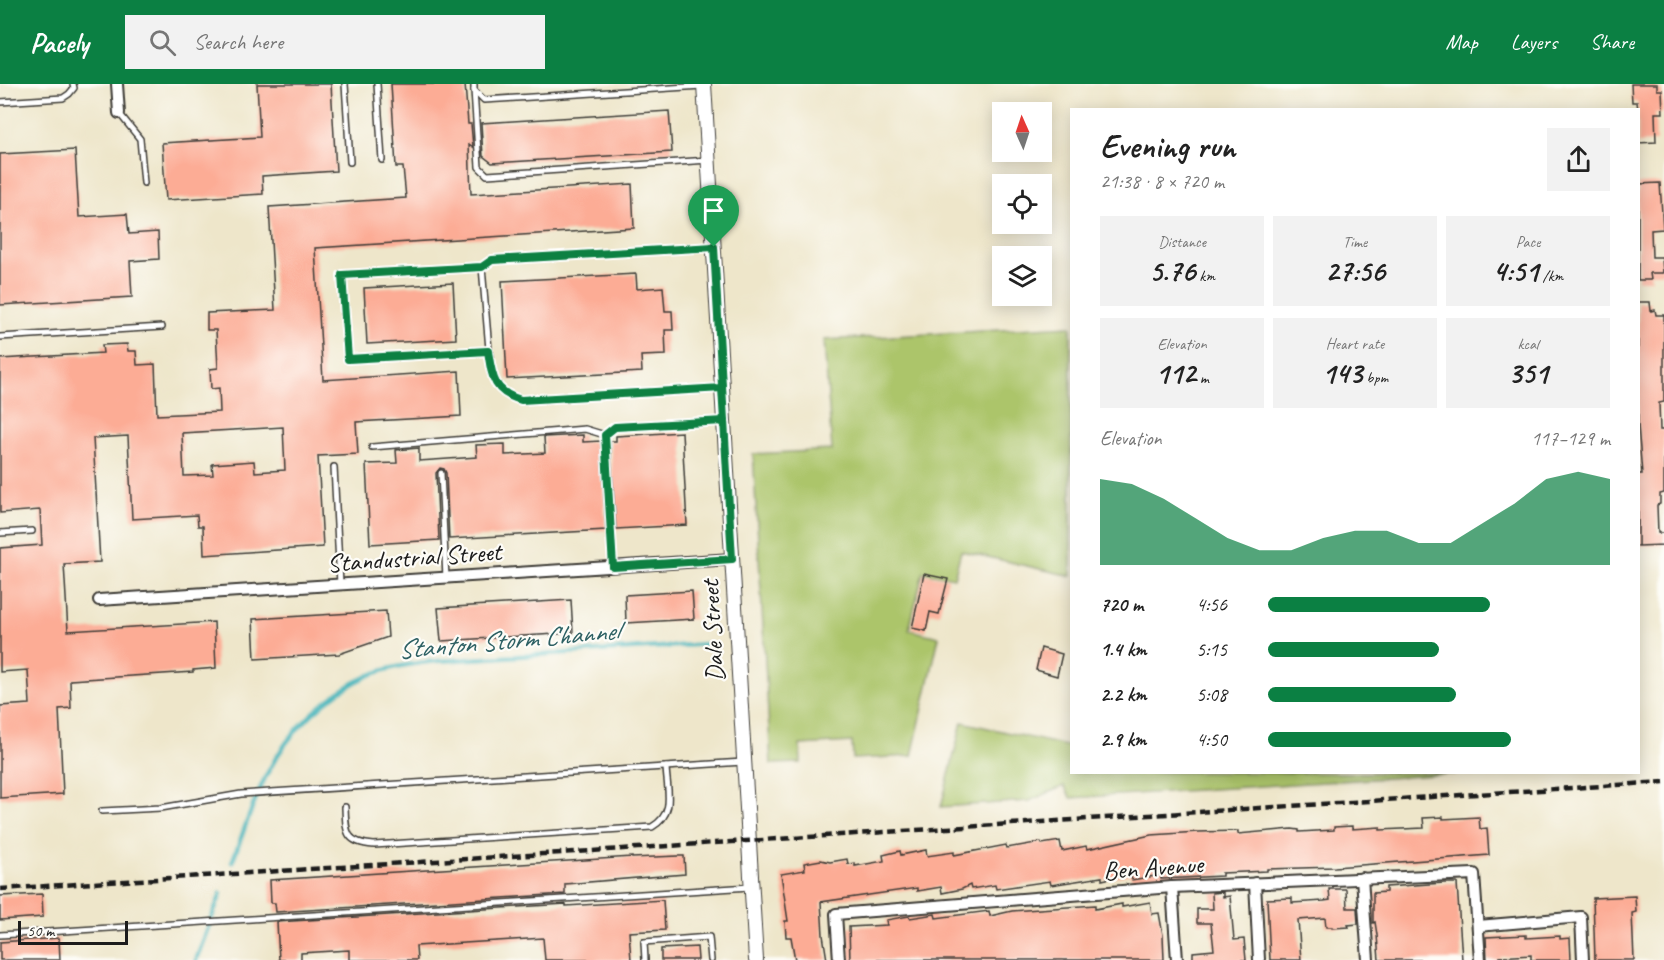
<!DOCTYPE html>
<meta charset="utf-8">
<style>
body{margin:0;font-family:Caveat,sans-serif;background:#f2f2f2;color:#222;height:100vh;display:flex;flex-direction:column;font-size:22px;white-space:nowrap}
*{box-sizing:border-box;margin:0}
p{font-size:20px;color:#767676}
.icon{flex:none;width:33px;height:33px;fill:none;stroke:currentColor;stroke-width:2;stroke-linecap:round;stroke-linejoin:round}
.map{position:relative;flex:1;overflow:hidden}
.side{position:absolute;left:1070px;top:24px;width:570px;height:666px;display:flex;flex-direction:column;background:#fff;border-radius:0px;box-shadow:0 3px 15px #0003}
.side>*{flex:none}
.needle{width:39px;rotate:357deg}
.tools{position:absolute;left:992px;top:18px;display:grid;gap:12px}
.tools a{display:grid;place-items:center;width:60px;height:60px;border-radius:0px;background:#fff;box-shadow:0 3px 15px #0003;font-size:30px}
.scale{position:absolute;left:18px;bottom:15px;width:110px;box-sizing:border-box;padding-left:6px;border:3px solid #1c1c1c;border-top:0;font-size:16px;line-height:21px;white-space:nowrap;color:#1c1c1c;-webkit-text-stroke:4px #fdfcf7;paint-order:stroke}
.pin{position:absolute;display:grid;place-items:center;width:51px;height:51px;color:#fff;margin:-62px -26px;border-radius:50% 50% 50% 0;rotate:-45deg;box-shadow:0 0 6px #0007}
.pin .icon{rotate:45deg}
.round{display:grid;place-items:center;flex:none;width:63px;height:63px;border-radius:0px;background:#f2f2f2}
.summary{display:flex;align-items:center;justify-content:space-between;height:102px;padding:0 30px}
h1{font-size:33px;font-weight:700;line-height:45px}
.stats{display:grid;grid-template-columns:repeat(3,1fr);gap:9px;height:102px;padding:6px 30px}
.stats div{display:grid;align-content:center;border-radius:0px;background:#f2f2f2;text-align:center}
.stats b{font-size:30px;font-weight:700}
.stats small{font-size:16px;font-weight:400}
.stats p{font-size:16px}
.chart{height:168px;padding:12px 30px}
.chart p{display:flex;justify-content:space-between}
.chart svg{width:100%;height:108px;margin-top:6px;fill:#0b8043;opacity:.7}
ul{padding:0 30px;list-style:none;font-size:20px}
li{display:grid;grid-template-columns:96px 72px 1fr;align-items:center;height:45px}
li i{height:15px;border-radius:8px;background:#0b8043}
header{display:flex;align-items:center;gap:36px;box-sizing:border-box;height:84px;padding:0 30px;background:#0b8043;color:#fff}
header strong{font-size:28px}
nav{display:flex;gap:33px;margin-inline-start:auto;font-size:21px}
.search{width:420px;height:54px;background:#f2f2f2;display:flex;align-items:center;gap:15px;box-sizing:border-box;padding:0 21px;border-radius:0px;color:#767676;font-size:22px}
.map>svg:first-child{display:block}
.green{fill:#acc56b;stroke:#647044;stroke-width:1.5}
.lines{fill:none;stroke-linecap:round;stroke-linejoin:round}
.stream{stroke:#42b3b9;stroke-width:4.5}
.building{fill:#fcac95;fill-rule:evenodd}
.service-casing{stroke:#3c3a36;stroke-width:8}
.minor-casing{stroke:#3c3a36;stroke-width:14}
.tertiary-casing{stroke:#3c3a36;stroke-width:16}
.service{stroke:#fff;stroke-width:5}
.minor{stroke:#fff;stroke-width:10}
.tertiary{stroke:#fff;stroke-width:14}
.rail{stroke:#1c1c1c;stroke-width:4.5;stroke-dasharray:9 4.5;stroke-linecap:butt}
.route-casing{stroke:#fff;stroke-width:12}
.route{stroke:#0b8043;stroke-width:8}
.labels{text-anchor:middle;stroke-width:4.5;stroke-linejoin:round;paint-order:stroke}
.street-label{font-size:26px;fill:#1c1c1c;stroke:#fdfcf7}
.water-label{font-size:27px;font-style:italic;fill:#2d6063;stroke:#fdfcf7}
</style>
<header>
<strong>Pacely</strong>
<div class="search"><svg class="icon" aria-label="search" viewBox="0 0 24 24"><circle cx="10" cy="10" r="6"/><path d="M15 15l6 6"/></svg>Search here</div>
<nav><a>Map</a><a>Layers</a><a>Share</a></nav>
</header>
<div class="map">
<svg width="1664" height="876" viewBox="0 0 1664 876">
<rect width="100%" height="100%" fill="#fdfcf7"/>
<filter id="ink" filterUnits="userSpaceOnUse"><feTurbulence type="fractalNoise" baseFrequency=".0167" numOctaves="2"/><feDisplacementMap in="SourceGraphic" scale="12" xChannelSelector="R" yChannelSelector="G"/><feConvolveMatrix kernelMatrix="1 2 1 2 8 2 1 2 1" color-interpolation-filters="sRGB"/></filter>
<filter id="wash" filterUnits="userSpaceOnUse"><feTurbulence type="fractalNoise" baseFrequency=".008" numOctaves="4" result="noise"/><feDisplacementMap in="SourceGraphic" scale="24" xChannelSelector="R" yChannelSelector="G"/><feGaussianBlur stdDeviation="1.35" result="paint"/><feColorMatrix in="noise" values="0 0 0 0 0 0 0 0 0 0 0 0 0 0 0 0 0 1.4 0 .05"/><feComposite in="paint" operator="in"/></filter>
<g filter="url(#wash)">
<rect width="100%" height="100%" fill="#eee6ca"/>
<g class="green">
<polygon points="1071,242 1071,492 961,467 954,494 923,488 909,546 939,553 912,672 853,675 852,658 800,661 801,679 771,680 753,370 832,366 824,256"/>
<polygon points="962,638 1071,663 1071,688 1465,689 1071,714 1064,702 1029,717 941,723"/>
</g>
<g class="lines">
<g class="stream">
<path d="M232 778C244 748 253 716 268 688 289 647 328 609 370 591 392 582 415 579 438 577L709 560"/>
<polyline points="196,876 221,809"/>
</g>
</g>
<g id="blocks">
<g class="building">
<polygon points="257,0 331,0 336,87 262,92 263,110 166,116 162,59 260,53"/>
<path d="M391 0H465L468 40H471L473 63 469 60 471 110 632 100 634 144 315 164 323 296 459 287 461 332 356 338 358 370 318 372 323 463 204 471 203 442H198L197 431 132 435 128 352 93 354 100 478 64 480 68 547 214 538 216 584 193 586V588L70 596 71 624 59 625 63 710 0 714V622L30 620 28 586 0 588V464L42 461 40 426 0 429V275L103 269 102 261 127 260 128 267H136L137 281 155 280 157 331 220 328 219 304 211 305 210 285 218 284 216 246H207V229L275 226 269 123 406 114 403 83H396ZM283 343 285 386 255 388 254 377 212 380 213 391 184 392 182 349Z"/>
<polygon points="1631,0 1657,0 1657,6 1662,6 1663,29 1655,29 1656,58 1638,59 1638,26 1637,18 1632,18"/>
<polygon points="669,27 672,68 492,79 483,72 481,39"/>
<polygon points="75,66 79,133 127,130 129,150 158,148 159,175 130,177 132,213 0,221 0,70"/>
<polygon points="1660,99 1663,145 1651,146 1652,173 1662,173 1663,189 1650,189 1651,196 1638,196 1638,100"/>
<polygon points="636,190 637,205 663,203 665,227 672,227 673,246 665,246 666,271 641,272 642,288 507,295 502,197"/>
<polygon points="453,199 456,255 367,260 364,204"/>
<polygon points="1638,218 1650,218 1651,227 1655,226 1656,231 1664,231 1664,318 1659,319 1660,346 1664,346 1664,409 1660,410 1660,420 1657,421 1658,449 1664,449 1664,461 1638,462 1638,390 1642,390 1638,341"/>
<polygon points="682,348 687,441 616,445 610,357 616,357 616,352"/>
<polygon points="583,351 583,358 601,357 606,446 449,455 446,389 444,385 440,384 436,389 439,456 370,460 366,380 397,379 396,366 419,364 419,377 477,373 476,361 505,360 505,371 545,369 544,353"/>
<polygon points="924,490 948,495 939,530 930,528 926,547 912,544"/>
<polygon points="692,507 694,535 626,539 625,511"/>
<polygon points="571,516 573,549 441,557 438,524"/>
<polygon points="386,527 388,553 339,570 255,575 253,535"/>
<polygon points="1041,564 1062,570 1057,592 1036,586"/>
<polygon points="1443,733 1443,735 1479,733 1480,745 1487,744 1489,771 1335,783 1267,785 1267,787 1222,789 1222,792 1161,795 1161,791 1132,796 1130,790 1102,796 1102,793 1051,801 1050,797 996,805 995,801 971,805 970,801 962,805 942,809 941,803 917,807 917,804 821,818 823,851 827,876 795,876 791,853 786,853 785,837 788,837 781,790 805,786 804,779 821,776 830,778 847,775 848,780 855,779 855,782 884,777 883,771 900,767 901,771 926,766 927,772 954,768 954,771 1006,761 1007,764 1041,758 1042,760 1060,757 1062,767 1086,762 1087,765 1151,751 1198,748 1238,747 1238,750 1292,745 1299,746 1299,748 1334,746 1334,743 1352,742 1352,745 1380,743 1380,746 1424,744 1423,734"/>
<polygon points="678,772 684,772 685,790 565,800 565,810 276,828 275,819 271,819 270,796 632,773 632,774"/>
<polygon points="1444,799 1457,799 1462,876 1379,876 1377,851 1375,838 1373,839 1373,809 1386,808 1386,803"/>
<polygon points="1329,805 1346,805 1347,824 1357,824 1358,840 1348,841 1349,843 1332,844 1332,843 1326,843 1325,834 1298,836 1301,876 1270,876 1267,815 1292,814 1292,819 1324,817 1330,816"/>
<polygon points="1223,808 1223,813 1230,812 1234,856 1244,855 1246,876 1193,876 1193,868 1214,866 1211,839 1197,839 1197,825 1213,825 1212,809"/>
<polygon points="42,810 43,833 0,836 0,812"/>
<polygon points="1635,812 1636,828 1632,829 1634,876 1595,876 1593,814"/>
<polygon points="663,816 665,846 629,848 631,876 545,876 543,854 416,862 417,876 349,876 349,866 301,869 301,876 279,876 277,838 566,820 566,822"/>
<polygon points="1150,818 1152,830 1159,829 1163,851 1164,876 850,876 849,843 887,841 886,836 909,832 910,834 935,830 936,834 989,827 990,832 1012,827 1095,821 1095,825 1122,820 1122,823"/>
<polygon points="1526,851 1526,854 1560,852 1560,855 1570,854 1571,876 1531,876 1531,871 1500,873 1501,876 1487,876 1486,853"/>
<polygon points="59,854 60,876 0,876 0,858"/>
<polygon points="697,863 698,876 661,876 661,865"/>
</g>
</g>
</g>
<g filter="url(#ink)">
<use href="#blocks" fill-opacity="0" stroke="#3c3a36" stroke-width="1.5"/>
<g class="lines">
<g class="service-casing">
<g id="service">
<polyline points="345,0 350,78"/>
<polyline points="377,0 382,76"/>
<polyline points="474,0 474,6 484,16 702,2"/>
<polyline points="474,6 479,83 487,91 709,76"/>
<polyline points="0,18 63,14 69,10 74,4 73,0"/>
<polyline points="119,29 140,55 144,99"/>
<path d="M712 163 492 176 482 183 491 289C500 306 503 311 521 316L720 304"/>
<polyline points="482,183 342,191 348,275 488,267"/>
<polyline points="0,253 162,243"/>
<polyline points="372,363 585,345 605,351"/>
<polyline points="334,383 340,500"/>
<polyline points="441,389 446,494"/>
<polyline points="0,449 32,447"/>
<polyline points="613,482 605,351 615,343 722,337"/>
<path d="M345 723C346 748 345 759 374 761L652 743C676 729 667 707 666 683"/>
<polyline points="102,727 161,724 241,710 743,678"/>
<polyline points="0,851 750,803"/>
<polyline points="645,876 644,858 709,853 711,876"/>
</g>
</g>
<g class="minor-casing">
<g id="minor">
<polyline points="117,0 119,29"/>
<polyline points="99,516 732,475"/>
<polyline points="1362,794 1368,876"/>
<polyline points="1255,799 1259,876"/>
<polyline points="1172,803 1177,876"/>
<polyline points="1478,842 1581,833 1583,876"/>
<polyline points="839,876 836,830 1172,803 1474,790 1480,876"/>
</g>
</g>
<g class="tertiary-casing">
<polyline id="tertiary" points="704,0 756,876"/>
</g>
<use href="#service" class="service"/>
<use href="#minor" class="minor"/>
<use href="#tertiary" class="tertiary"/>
<polyline class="rail" points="0,805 1664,698"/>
</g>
</g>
<g class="lines" filter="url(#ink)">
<g class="route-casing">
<path id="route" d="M714 163 492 176 482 183 342 191 348 275 488 267C492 293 493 308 521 316L722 304 724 337 615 343 605 351 613 483 732 475C726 371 720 267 714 163"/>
</g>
<use href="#route" class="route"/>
</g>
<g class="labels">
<g class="street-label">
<text transform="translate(414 473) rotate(-4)" y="9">Standustrial Street</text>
<text transform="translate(712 547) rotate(-93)" y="9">Dale Street</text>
<text transform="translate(1153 783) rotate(-4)" y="9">Ben Avenue</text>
</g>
<g class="water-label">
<text transform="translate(508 556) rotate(-5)" y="9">Stanton Storm Channel</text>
</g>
</g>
</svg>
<div class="tools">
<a><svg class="needle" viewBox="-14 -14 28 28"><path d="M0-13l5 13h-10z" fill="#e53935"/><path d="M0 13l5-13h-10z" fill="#767676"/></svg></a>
<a><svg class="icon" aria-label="locate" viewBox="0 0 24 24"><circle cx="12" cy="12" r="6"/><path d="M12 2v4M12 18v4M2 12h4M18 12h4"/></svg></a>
<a><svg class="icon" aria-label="layers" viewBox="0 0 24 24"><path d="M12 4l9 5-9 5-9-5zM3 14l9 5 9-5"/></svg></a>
</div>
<div class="scale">50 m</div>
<div class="pin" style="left:714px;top:163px;background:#1e9e55"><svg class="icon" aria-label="arrive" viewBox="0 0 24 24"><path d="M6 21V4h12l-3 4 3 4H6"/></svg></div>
<section class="side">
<div class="summary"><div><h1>Evening run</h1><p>21:38 · 8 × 720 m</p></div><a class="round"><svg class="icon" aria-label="share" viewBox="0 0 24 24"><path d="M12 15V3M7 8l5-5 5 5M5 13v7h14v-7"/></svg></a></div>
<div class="stats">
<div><p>Distance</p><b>5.76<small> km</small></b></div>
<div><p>Time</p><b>27:56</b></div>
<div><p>Pace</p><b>4:51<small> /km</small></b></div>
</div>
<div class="stats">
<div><p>Elevation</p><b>112<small> m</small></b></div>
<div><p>Heart rate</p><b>143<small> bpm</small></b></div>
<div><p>kcal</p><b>351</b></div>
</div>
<div class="chart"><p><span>Elevation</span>117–129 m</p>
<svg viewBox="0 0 160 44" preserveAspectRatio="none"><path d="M0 44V9L10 11L20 17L30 25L40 33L50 38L60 38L70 33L80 30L90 30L100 35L110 35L120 27L130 19L140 9L150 6L160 9V44z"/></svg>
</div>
<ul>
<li><b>720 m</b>4:56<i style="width:65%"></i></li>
<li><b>1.4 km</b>5:15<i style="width:50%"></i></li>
<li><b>2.2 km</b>5:08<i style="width:55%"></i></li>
<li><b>2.9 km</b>4:50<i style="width:71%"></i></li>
</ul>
</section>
</div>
